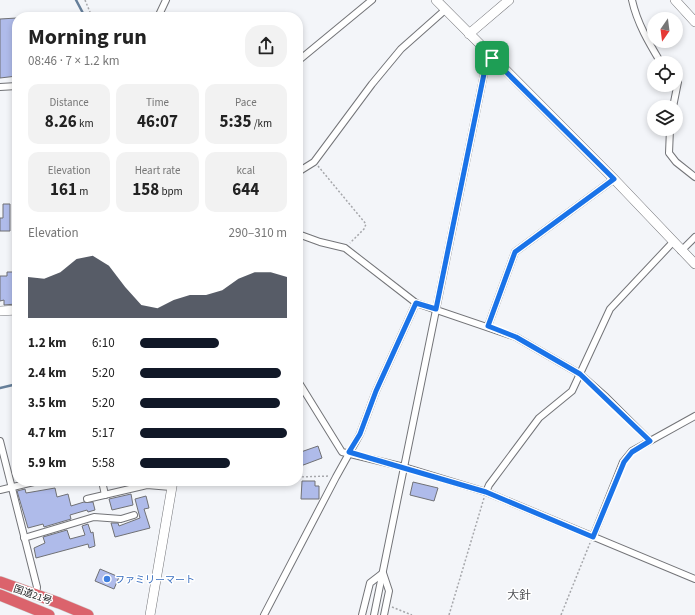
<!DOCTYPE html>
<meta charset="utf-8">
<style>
body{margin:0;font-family:"Source Sans 3","Noto Sans JP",sans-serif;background:#f2f2f2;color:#222;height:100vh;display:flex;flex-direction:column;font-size:15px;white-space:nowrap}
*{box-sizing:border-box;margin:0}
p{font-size:13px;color:#767676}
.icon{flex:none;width:22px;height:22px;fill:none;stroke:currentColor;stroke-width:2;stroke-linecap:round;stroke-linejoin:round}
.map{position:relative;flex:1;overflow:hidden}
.details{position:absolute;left:12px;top:12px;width:291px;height:474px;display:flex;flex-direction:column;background:#fff;border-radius:16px;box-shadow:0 2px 6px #0003}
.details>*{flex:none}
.needle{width:26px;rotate:194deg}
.fabs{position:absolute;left:647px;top:12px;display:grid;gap:8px}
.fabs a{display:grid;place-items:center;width:36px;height:36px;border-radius:50%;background:#fff;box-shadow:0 2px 6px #0003;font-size:20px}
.pin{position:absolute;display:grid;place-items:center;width:34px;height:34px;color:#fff;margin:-17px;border-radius:8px;box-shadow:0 2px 6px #0006}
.round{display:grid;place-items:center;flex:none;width:42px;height:42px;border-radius:16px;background:#f2f2f2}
.headline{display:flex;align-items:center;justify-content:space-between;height:68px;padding:0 16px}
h1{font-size:22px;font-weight:700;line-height:30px}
.figures{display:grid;grid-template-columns:repeat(3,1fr);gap:6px;height:68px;padding:4px 16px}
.figures div{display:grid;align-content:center;border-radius:10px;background:#f2f2f2;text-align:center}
.figures b{font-size:17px;font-weight:700}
.figures small{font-size:11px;font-weight:400}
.figures p{font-size:11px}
.chart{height:112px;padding:8px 16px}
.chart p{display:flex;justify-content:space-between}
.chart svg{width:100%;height:72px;margin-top:4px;fill:#111827;opacity:.7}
ul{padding:0 16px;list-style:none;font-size:13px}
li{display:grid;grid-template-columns:64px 48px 1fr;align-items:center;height:30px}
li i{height:10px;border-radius:5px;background:#111827}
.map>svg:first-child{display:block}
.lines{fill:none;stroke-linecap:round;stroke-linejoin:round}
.stream{stroke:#667f9a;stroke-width:2.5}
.building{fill:#afbbea;stroke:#707175}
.street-casing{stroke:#737478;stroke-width:8}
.secondary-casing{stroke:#737478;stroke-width:10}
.highway-casing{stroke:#d0d0d0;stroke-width:12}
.path{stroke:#a6a7ab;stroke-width:1.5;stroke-dasharray:2 2;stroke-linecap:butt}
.street{stroke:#fff;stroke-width:6}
.secondary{stroke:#fff;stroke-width:9}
.highway{stroke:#db636c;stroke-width:11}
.route-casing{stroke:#fff;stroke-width:8}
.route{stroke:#1a73e8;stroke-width:5}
.shop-dot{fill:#3f7fe0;stroke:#fff;stroke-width:1.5}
.labels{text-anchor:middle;stroke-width:3;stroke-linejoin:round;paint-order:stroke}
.shop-label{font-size:10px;fill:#366cbe;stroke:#fff;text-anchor:start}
.street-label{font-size:10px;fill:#28282a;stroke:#fff}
.quarter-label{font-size:12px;fill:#515256;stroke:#fff}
</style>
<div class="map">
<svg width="695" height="615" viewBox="0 0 695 615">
<rect width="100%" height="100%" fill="#f3f5f9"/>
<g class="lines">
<g class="stream">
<polyline points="76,0 85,17"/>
<polyline points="0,388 17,384"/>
</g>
</g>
<g class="building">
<polygon points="17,18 17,76 0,78 0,19"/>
<polygon points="3,204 10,204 10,231 0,231 0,218 3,218"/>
<polygon points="7,272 17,272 16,304 4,305 4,300 0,301 0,276 7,276"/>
<polygon points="318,446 322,458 298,467 298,453"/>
<polygon points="302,481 315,481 315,486 319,486 319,499 301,499"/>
<polygon points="413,482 438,488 434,501 410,495"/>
<polygon points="55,488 57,497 68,494 71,506 84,502 93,502 95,510 88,512 87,510 70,515 71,519 44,527 43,524 28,528 17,491 25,489 26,493 32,492"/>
<polygon points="131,494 133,505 112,510 109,499"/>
<polygon points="146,496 149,508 144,509 150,528 115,537 111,523 118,523 119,526 140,518 135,499"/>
<polygon points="88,524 91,533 93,532 95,546 89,548 88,544 36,558 34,548 45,543 43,537 67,530 70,539 85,535 82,526"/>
<polygon points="100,569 119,577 114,589 95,581"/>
</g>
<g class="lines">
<g class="street-casing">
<g id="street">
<path d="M632 0C637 23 649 43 661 63"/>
<polyline points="158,17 166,0"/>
<polyline points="298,61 372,0"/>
<polyline points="0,87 17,86"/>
<polyline points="673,107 678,82 676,75"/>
<polyline points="670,129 669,153 676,162 695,177"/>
<polyline points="298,172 314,162 372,84 401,49 445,10"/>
<polyline points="298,234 320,242 345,248 416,303 516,337 580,374 606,397 650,441"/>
<polyline points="681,251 695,237"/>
<polyline points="488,326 515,252 614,179"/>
<polyline points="298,381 342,452 404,467 486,492 695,579"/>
<polyline points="0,441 37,587 36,596"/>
<polyline points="102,481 105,495"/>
<polyline points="0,490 38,481"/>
<polyline points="486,492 489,485 539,418 572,391 610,309 673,242"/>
<polyline points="87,499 147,485 171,487"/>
<polyline points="593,537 623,462 632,451 695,416"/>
<polyline points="24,538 94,517 121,519 134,515"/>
<polyline points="264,615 336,477 360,434 376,391 416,303"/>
<polyline points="362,615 370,583 383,573 389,591 384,615"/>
<polyline points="374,615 486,64 492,57"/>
</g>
</g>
<g class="secondary-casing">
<g id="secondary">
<polyline points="436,0 614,179 695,264"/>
<polyline points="675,0 695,22"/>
<polyline points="469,34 509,0"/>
<polyline points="0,311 17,310"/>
<polyline points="150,615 173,481"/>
</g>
</g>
<g class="highway-casing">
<g id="highway">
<polyline points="0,582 59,603 88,615"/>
<polyline points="0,595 49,615"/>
</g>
</g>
<g class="path">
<polyline points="85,0 92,17"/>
<polyline points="318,166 366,224 364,229 350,243"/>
<polyline points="298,477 330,476"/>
<polyline points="392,607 412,615"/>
<polyline points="449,615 484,498"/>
<polyline points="561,615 590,543"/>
</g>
<use href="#street" class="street"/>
<use href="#secondary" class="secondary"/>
<use href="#highway" class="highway"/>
</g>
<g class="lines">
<g class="route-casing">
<polygon id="route" points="492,58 614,179 515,252 488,326 516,337 580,374 650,441 632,452 624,462 593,537 486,492 349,452 360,434 376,391 416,303 436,309 486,64"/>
</g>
<use href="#route" class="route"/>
</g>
<circle class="shop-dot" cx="107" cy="579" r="4"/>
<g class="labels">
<g class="shop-label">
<text x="115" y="583">ファミリーマート</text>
</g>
<g class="street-label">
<text transform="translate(33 594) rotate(19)" y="4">国道21号</text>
</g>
<g class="quarter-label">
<text x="519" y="599">大針</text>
</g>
</g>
</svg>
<div class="fabs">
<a><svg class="needle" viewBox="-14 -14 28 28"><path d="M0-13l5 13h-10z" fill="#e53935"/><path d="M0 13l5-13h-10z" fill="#767676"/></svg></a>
<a><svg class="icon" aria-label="locate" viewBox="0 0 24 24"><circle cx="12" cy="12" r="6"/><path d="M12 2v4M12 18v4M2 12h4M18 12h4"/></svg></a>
<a><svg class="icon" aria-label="layers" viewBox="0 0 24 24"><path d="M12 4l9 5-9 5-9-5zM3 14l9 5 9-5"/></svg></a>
</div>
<div class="pin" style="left:492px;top:58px;background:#1e9e55"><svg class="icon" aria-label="arrive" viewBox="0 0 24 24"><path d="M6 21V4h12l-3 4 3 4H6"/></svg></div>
<section class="details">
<div class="headline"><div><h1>Morning run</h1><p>08:46 · 7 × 1.2 km</p></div><a class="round"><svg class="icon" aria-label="share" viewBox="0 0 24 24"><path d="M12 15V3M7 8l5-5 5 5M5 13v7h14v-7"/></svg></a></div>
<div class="figures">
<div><p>Distance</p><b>8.26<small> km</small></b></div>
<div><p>Time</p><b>46:07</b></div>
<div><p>Pace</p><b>5:35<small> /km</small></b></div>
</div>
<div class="figures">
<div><p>Elevation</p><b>161<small> m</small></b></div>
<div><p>Heart rate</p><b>158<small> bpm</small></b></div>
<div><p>kcal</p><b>644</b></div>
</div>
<div class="chart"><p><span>Elevation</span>290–310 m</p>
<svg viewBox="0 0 160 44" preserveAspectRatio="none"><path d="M0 44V19L10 20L20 16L30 8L40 6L50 12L60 25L70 36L80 38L90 33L100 30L110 30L120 27L130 20L140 16L150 16L160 19V44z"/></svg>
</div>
<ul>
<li><b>1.2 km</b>6:10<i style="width:54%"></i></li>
<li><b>2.4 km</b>5:20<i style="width:96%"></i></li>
<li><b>3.5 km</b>5:20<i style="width:95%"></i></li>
<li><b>4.7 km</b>5:17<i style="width:100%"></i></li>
<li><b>5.9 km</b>5:58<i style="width:61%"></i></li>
</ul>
</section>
</div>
